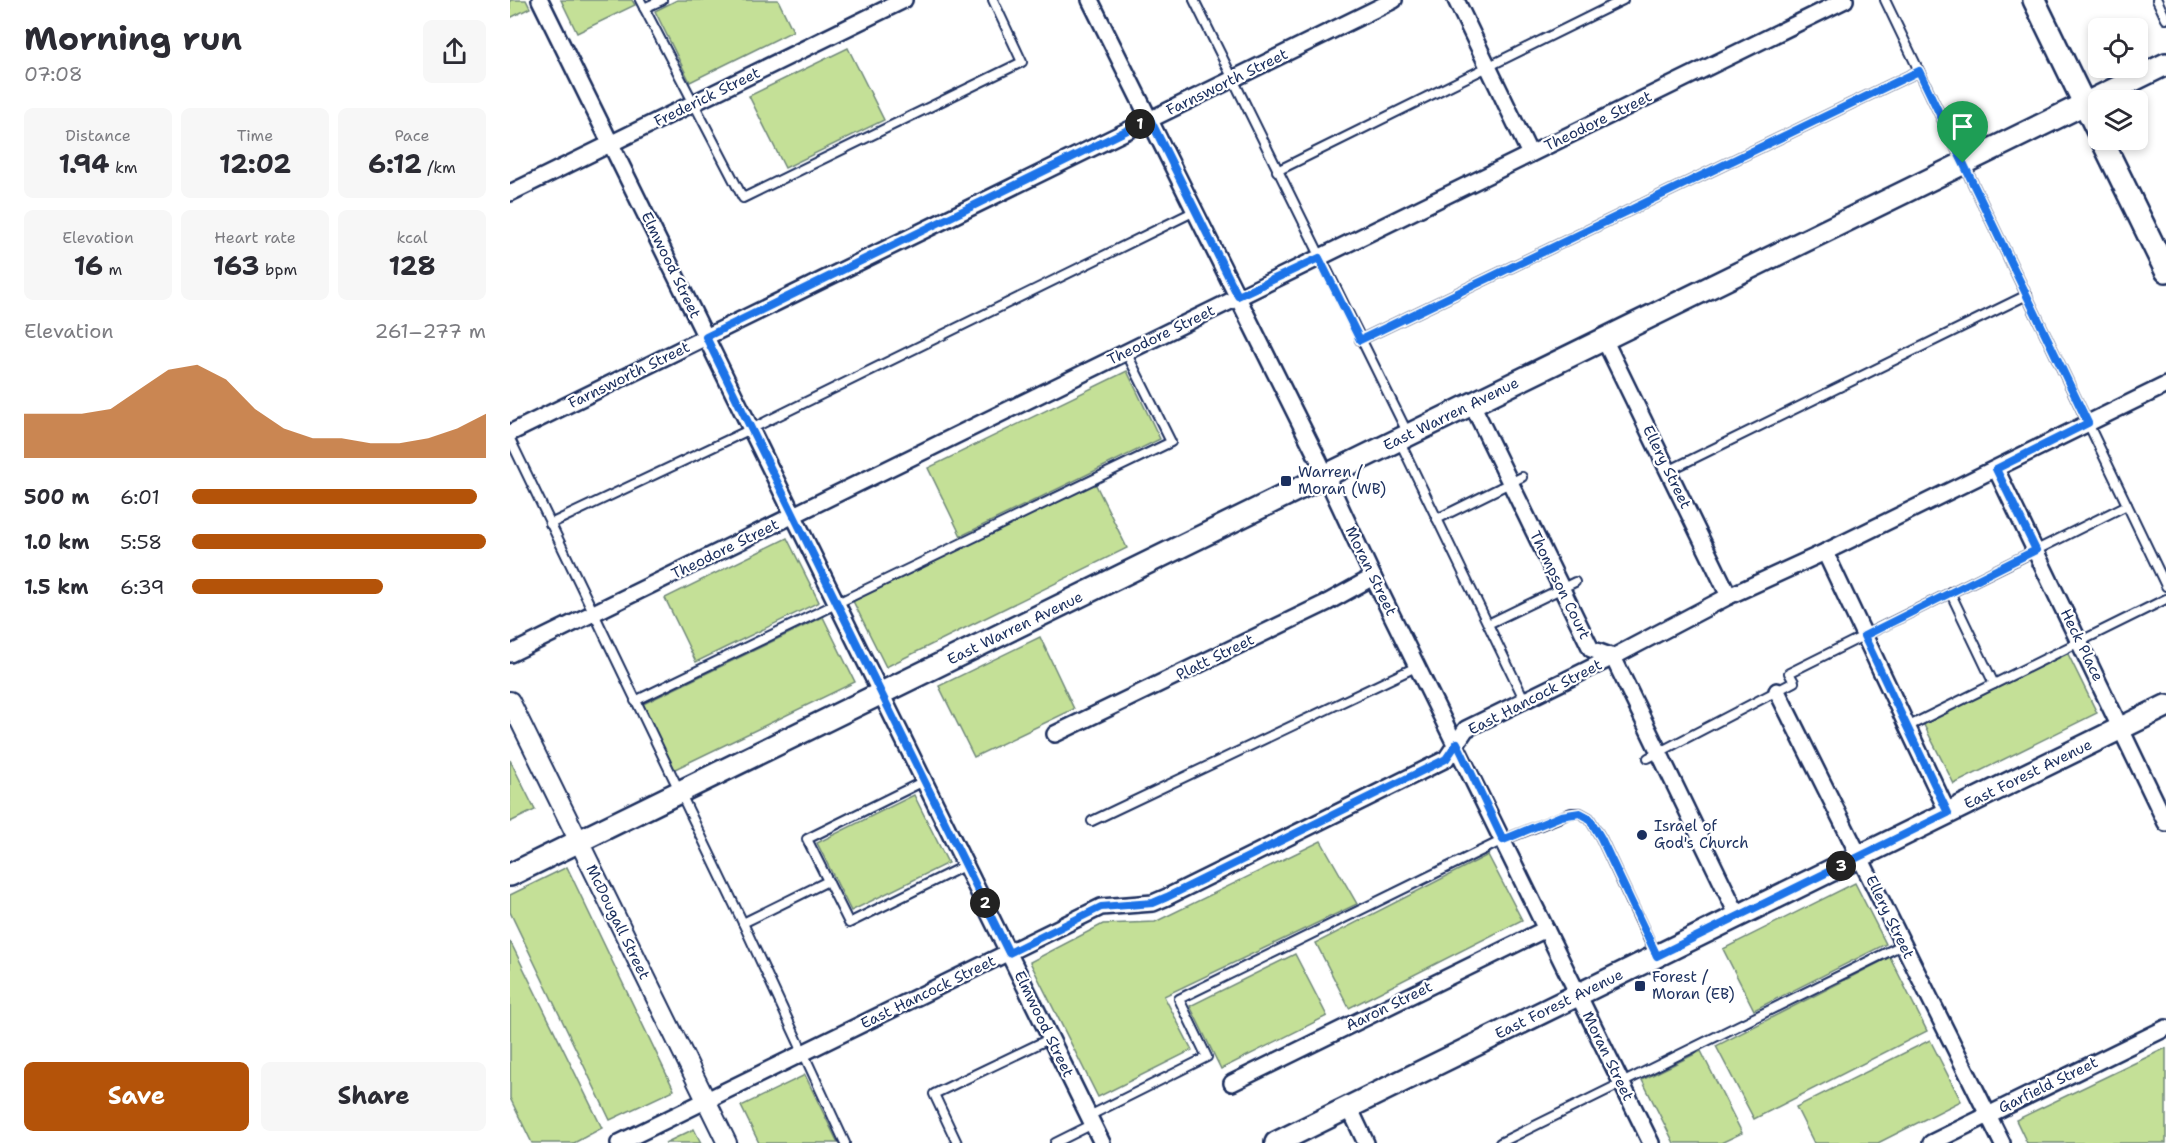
<!DOCTYPE html>
<meta charset="utf-8">
<style>
body{margin:0;font-family:"Shantell Sans",sans-serif;background:#f7f7f7;color:#2b2b33;height:100vh;display:flex;flex-direction:column;font-size:22px;white-space:nowrap}
*{box-sizing:border-box;margin:0}
p{font-size:20px;color:#7c7c81}
.icon{flex:none;width:33px;height:33px;fill:none;stroke:currentColor;stroke-width:2;stroke-linecap:round;stroke-linejoin:round}
.map{position:relative;flex:1;overflow:hidden}
.side{display:flex;flex-direction:column;background:#fff;width:510px}
.side>*{flex:none}
.controls{position:absolute;left:1578px;top:18px;display:grid;gap:12px}
.controls a{display:grid;place-items:center;width:60px;height:60px;border-radius:9px;background:#fff;box-shadow:0 3px 9px #0003;font-size:30px}
.pin{position:absolute;display:grid;place-items:center;width:51px;height:51px;color:#fff;margin:-62px -26px;border-radius:50% 50% 50% 0;rotate:-45deg;box-shadow:0 0 6px #0007}
.pin .icon{rotate:45deg}
.km{position:absolute;width:30px;height:30px;margin:-15px;border-radius:50%;background:#222;color:#fff;font-size:16px;line-height:30px;text-align:center}
.round{display:grid;place-items:center;flex:none;width:63px;height:63px;border-radius:9px;background:#f7f7f7}
.headline{display:flex;align-items:center;justify-content:space-between;height:102px;padding:0 24px}
h1{font-size:33px;font-weight:700;line-height:45px}
.figures{display:grid;grid-template-columns:repeat(3,1fr);gap:9px;height:102px;padding:6px 24px}
.figures div{display:grid;align-content:center;border-radius:9px;background:#f7f7f7;text-align:center}
.figures b{font-size:26px;font-weight:700}
.figures small{font-size:16px;font-weight:400}
.figures p{font-size:16px}
.chart{height:168px;padding:12px 24px}
.chart p{display:flex;justify-content:space-between}
.chart svg{width:100%;height:108px;margin-top:6px;fill:#b45309;opacity:.7}
.button{display:flex;gap:12px;margin-top:auto;padding:12px 24px}
.button a{flex:1;height:69px;border-radius:9px;background:#b45309;color:#fff;font-size:24px;font-weight:700;line-height:69px;text-align:center}
.button a+a{background:#f7f7f7;color:#2b2b33}
ul{padding:0 24px;list-style:none;font-size:20px}
li{display:grid;grid-template-columns:96px 72px 1fr;align-items:center;height:45px}
li i{height:15px;border-radius:8px;background:#b45309}
main{display:flex;flex:1;min-height:0}
.map>svg:first-child{display:block}
.green{fill:#c4e097;stroke:#70887a;stroke-width:1.5}
.lines{fill:none;stroke-linecap:round;stroke-linejoin:round}
.service-casing{stroke:#1b2f5e;stroke-width:12}
.minor-casing{stroke:#1b2f5e;stroke-width:20}
.tertiary-casing{stroke:#1b2f5e;stroke-width:22}
.secondary-casing{stroke:#1b2f5e;stroke-width:26}
.service{stroke:#fff;stroke-width:8}
.minor{stroke:#fff;stroke-width:15}
.tertiary{stroke:#fff;stroke-width:18}
.secondary{stroke:#fff;stroke-width:21}
.route-casing{stroke:#fff;stroke-width:12}
.route{stroke:#1a73e8;stroke-width:8}
.poi-dot{fill:#1b2f5e;stroke:#fff;stroke-width:2}
.labels{text-anchor:middle;stroke-width:4.5;stroke-linejoin:round;paint-order:stroke}
.street-label{font-size:15px;fill:#1b2f5e;stroke:#fff}
.poi-label{font-size:15px;fill:#1b2f5e;stroke:#fff;text-anchor:start}
</style>
<main>
<section class="side">
<div class="headline"><div><h1>Morning run</h1><p>07:08</p></div><a class="round"><svg class="icon" aria-label="share" viewBox="0 0 24 24"><path d="M12 15V3M7 8l5-5 5 5M5 13v7h14v-7"/></svg></a></div>
<div class="figures">
<div><p>Distance</p><b>1.94<small> km</small></b></div>
<div><p>Time</p><b>12:02</b></div>
<div><p>Pace</p><b>6:12<small> /km</small></b></div>
</div>
<div class="figures">
<div><p>Elevation</p><b>16<small> m</small></b></div>
<div><p>Heart rate</p><b>163<small> bpm</small></b></div>
<div><p>kcal</p><b>128</b></div>
</div>
<div class="chart"><p><span>Elevation</span>261–277 m</p>
<svg viewBox="0 0 160 44" preserveAspectRatio="none"><path d="M0 44V26L10 26L20 26L30 24L40 16L50 8L60 6L70 12L80 24L90 32L100 36L110 36L120 38L130 38L140 36L150 32L160 26V44z"/></svg>
</div>
<ul>
<li><b>500 m</b>6:01<i style="width:97%"></i></li>
<li><b>1.0 km</b>5:58<i style="width:100%"></i></li>
<li><b>1.5 km</b>6:39<i style="width:65%"></i></li>
</ul>
<div class="button"><a>Save</a><a>Share</a></div>
</section>
<div class="map">
<svg width="1656" height="1143" viewBox="0 0 1656 1143">
<rect width="100%" height="100%" fill="#fff"/>
<filter id="ink" filterUnits="userSpaceOnUse"><feTurbulence type="fractalNoise" baseFrequency=".0167" numOctaves="2"/><feDisplacementMap in="SourceGraphic" scale="12" xChannelSelector="R" yChannelSelector="G"/><feConvolveMatrix kernelMatrix="1 2 1 2 8 2 1 2 1" color-interpolation-filters="sRGB"/></filter>
<g filter="url(#ink)">
<g class="green">
<polygon points="0,0 16,0 20,8 0,18"/>
<polygon points="51,0 122,0 125,5 67,33"/>
<polygon points="167,0 268,0 283,31 180,82 145,11"/>
<polygon points="338,48 374,120 275,168 239,96"/>
<polygon points="617,371 650,439 451,536 418,468"/>
<polygon points="585,483 617,548 376,667 343,601"/>
<polygon points="277,538 309,602 186,662 155,598"/>
<polygon points="313,617 345,682 163,770 131,705"/>
<polygon points="530,637 564,709 464,757 429,686"/>
<polygon points="1557,652 1587,713 1444,784 1413,723"/>
<polygon points="0,760 25,810 0,822"/>
<polygon points="404,795 438,863 341,911 307,843"/>
<polygon points="811,841 847,904 654,996 682,1050 588,1097 520,962 593,924 645,922"/>
<polygon points="978,855 1012,920 839,1008 806,943"/>
<polygon points="57,867 164,1090 100,1120 0,912 0,895"/>
<polygon points="1345,883 1376,944 1244,1010 1213,949"/>
<polygon points="0,941 92,1128 64,1143 22,1143 0,1098"/>
<polygon points="785,954 817,1016 711,1069 680,1006"/>
<polygon points="1380,957 1417,1031 1244,1119 1206,1046"/>
<polygon points="1420,1040 1451,1101 1368,1143 1304,1143 1286,1107"/>
<polygon points="1656,1048 1656,1143 1517,1143 1506,1120"/>
<polygon points="1191,1051 1232,1133 1211,1143 1164,1143 1132,1080"/>
<polygon points="295,1075 328,1143 249,1143 231,1106"/>
<polygon points="184,1129 191,1143 155,1143"/>
</g>
<g class="lines">
<g class="service-casing">
<g id="service">
<polyline points="130,0 233,198 512,62 483,0"/>
<polyline points="684,0 898,434"/>
<polyline points="1375,0 1656,586"/>
<polyline points="1647,0 1656,19"/>
<polyline points="134,8 152,0"/>
<polyline points="767,171 1113,0"/>
<polyline points="850,340 1409,71"/>
<polyline points="0,439 233,923 335,1143"/>
<polyline points="889,440 1015,701"/>
<polyline points="1160,470 1517,295"/>
<polyline points="927,519 1012,477"/>
<polyline points="40,524 241,429 685,211"/>
<polyline points="1440,592 1484,684"/>
<polyline points="978,624 1065,582"/>
<polyline points="125,701 661,442 616,352"/>
<polyline points="1397,727 1656,599"/>
<polyline points="1138,758 1284,682 1279,673 1617,505"/>
<polyline points="414,781 297,839 339,923 456,865"/>
<polyline points="582,821 908,666"/>
<polyline points="233,923 318,881"/>
<polyline points="579,1116 697,1057 669,999 993,840 1061,813 1070,813 1079,818 1091,838 1146,955"/>
<polyline points="447,1143 424,1094 541,1038"/>
<polyline points="545,1143 583,1124"/>
<polyline points="990,1143 1394,944"/>
</g>
</g>
<g class="minor-casing">
<g id="minor">
<polyline points="30,0 592,1143"/>
<polyline points="580,0 808,459 863,577 1141,1143"/>
<polyline points="946,0 1020,154"/>
<polyline points="0,193 394,0"/>
<polyline points="1094,339 1219,596"/>
<polyline points="962,404 1081,649 1103,657 1228,916"/>
<polyline points="0,433 884,0"/>
<polyline points="1486,469 1656,823"/>
<polyline points="1315,552 1438,813"/>
<polyline points="0,654 1335,0"/>
<polyline points="1267,691 1492,1143"/>
<polyline points="545,734 818,602 863,577"/>
<polyline points="722,1083 1036,929"/>
<polyline points="839,1107 856,1143"/>
<polyline points="109,1143 591,907 643,903 657,897 936,759 956,729 1103,657 1219,596 1315,552 1656,385"/>
<polyline points="1421,1143 1656,1028"/>
</g>
</g>
<g class="tertiary-casing">
<polyline id="tertiary" points="0,701 217,1143"/>
</g>
<g class="secondary-casing">
<g id="secondary">
<polyline points="1524,0 1588,132"/>
<polyline points="1592,140 1656,271"/>
<polyline points="0,875 1656,64"/>
<polyline points="766,1143 1656,706"/>
</g>
</g>
<use href="#service" class="service"/>
<use href="#minor" class="minor"/>
<use href="#tertiary" class="tertiary"/>
<use href="#secondary" class="secondary"/>
</g>
</g>
<g class="lines" filter="url(#ink)">
<g class="route-casing">
<polygon id="route" points="1409,71 1578,423 1486,469 1526,550 1354,636 1438,813 1147,956 1091,838 1079,818 1070,813 1051,816 993,840 947,743 936,759 657,897 643,903 591,907 499,953 196,337 640,119 728,296 809,258 850,340"/>
</g>
<use href="#route" class="route"/>
</g>
<g class="poi-dot">
<rect x="770" y="475" width="12" height="12" rx="3"/>
<circle cx="1132" cy="835" r="6"/>
<rect x="1124" y="980" width="12" height="12" rx="3"/>
</g>
<g class="labels">
<g class="street-label">
<text transform="translate(717 82) rotate(-26)" y="5">Farnsworth Street</text>
<text transform="translate(197 97) rotate(-26)" y="5">Frederick Street</text>
<text transform="translate(1088 121) rotate(-26)" y="5">Theodore Street</text>
<text transform="translate(161 265) rotate(64)" y="5">Elmwood Street</text>
<text transform="translate(651 335) rotate(-26)" y="5">Theodore Street</text>
<text transform="translate(119 375) rotate(-26)" y="5">Farnsworth Street</text>
<text transform="translate(941 414) rotate(-26)" y="5">East Warren Avenue</text>
<text transform="translate(1157 467) rotate(64)" y="5">Ellery Street</text>
<text transform="translate(215 549) rotate(-26)" y="5">Theodore Street</text>
<text transform="translate(861 571) rotate(64)" y="5">Moran Street</text>
<text transform="translate(1050 585) rotate(64)" y="5">Thompson Court</text>
<text transform="translate(505 628) rotate(-26)" y="5">East Warren Avenue</text>
<text transform="translate(1572 645) rotate(64)" y="5">Heck Place</text>
<text transform="translate(705 657) rotate(-26)" y="5">Platt Street</text>
<text transform="translate(1025 697) rotate(-27)" y="5">East Hancock Street</text>
<text transform="translate(1518 774) rotate(-26)" y="5">East Forest Avenue</text>
<text transform="translate(1380 917) rotate(64)" y="5">Ellery Street</text>
<text transform="translate(108 922) rotate(64)" y="5">McDougall Street</text>
<text transform="translate(418 992) rotate(-26)" y="5">East Hancock Street</text>
<text transform="translate(1049 1004) rotate(-26)" y="5">East Forest Avenue</text>
<text transform="translate(879 1006) rotate(-26)" y="5">Aaron Street</text>
<text transform="translate(534 1024) rotate(64)" y="5">Elmwood Street</text>
<text transform="translate(1098 1056) rotate(64)" y="5">Moran Street</text>
<text transform="translate(1538 1085) rotate(-26)" y="5">Garfield Street</text>
</g>
<g class="poi-label">
<text x="788" y="477">Warren /<tspan x="788" dy="17">Moran (WB)</tspan></text>
<text x="1144" y="831">Israel of<tspan x="1144" dy="17">God's Church</tspan></text>
<text x="1142" y="982">Forest /<tspan x="1142" dy="17">Moran (EB)</tspan></text>
</g>
</g>
</svg>
<div class="controls">
<a><svg class="icon" aria-label="locate" viewBox="0 0 24 24"><circle cx="12" cy="12" r="6"/><path d="M12 2v4M12 18v4M2 12h4M18 12h4"/></svg></a>
<a><svg class="icon" aria-label="layers" viewBox="0 0 24 24"><path d="M12 4l9 5-9 5-9-5zM3 14l9 5 9-5"/></svg></a>
</div>
<div class="pin" style="left:1453px;top:163px;background:#1e9e55"><svg class="icon" aria-label="arrive" viewBox="0 0 24 24"><path d="M6 21V4h12l-3 4 3 4H6"/></svg></div>
<b class="km" style="left:630px;top:124px">1</b>
<b class="km" style="left:475px;top:903px">2</b>
<b class="km" style="left:1331px;top:866px">3</b>
</div>
</main>
